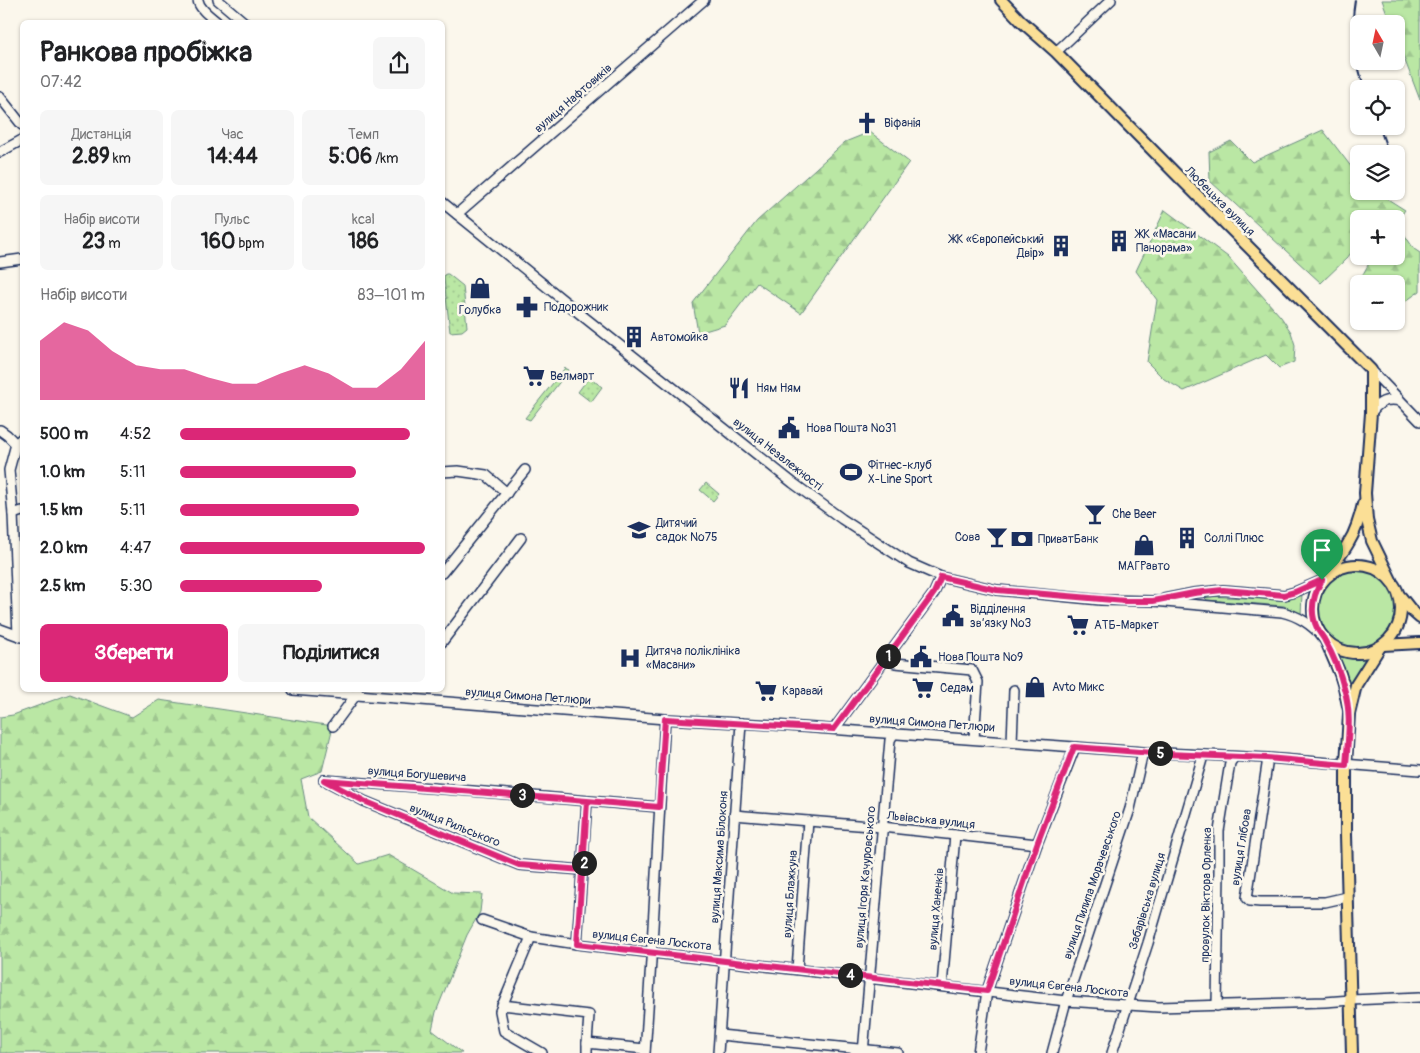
<!DOCTYPE html>
<html lang="uk">
<meta charset="utf-8">
<style>
body{margin:0;font-family:Pangolin,sans-serif;background:#f6f6f6;color:#202124;height:100vh;display:flex;flex-direction:column;font-size:19px;white-space:nowrap}
*{box-sizing:border-box;margin:0}
p{font-size:16px;color:#757577}
.icon{flex:none;width:28px;height:28px;fill:none;stroke:currentColor;stroke-width:2;stroke-linecap:round;stroke-linejoin:round}
.map{position:relative;flex:1;overflow:hidden}
.drawer{position:absolute;left:20px;top:20px;width:425px;height:672px;display:flex;flex-direction:column;background:#fff;border-radius:8px;box-shadow:0 1px 4px #0004}
.drawer>*{flex:none}
.needle{width:32px;rotate:351deg}
.tools{position:absolute;left:1350px;top:15px;display:grid;gap:10px}
.tools a{display:grid;place-items:center;width:55px;height:55px;border-radius:8px;background:#fff;box-shadow:0 1px 4px #0004;font-size:25px}
.pin{position:absolute;display:grid;place-items:center;width:42px;height:42px;color:#fff;margin:-51px -21px;border-radius:50% 50% 50% 0;rotate:-45deg;box-shadow:0 0 5px #0007}
.pin .icon{rotate:45deg}
.km{position:absolute;width:25px;height:25px;margin:-12px;border-radius:50%;background:#222;color:#fff;font-size:14px;line-height:25px;text-align:center}
.round{display:grid;place-items:center;flex:none;width:52px;height:52px;border-radius:8px;background:#f6f6f6}
.headline{display:flex;align-items:center;justify-content:space-between;height:85px;padding:0 20px}
h1{font-size:28px;font-weight:800;line-height:38px}
.figures{display:grid;grid-template-columns:repeat(3,1fr);gap:8px;height:85px;padding:5px 20px}
.figures div{display:grid;align-content:center;border-radius:8px;background:#f6f6f6;text-align:center}
.figures b{font-size:21px;font-weight:800}
.figures small{font-size:14px;font-weight:400}
.figures p{font-size:14px}
.chart{height:140px;padding:10px 20px}
.chart p{display:flex;justify-content:space-between}
.chart svg{width:100%;height:90px;margin-top:5px;fill:#db2777;opacity:.7}
.button{display:flex;gap:10px;margin-top:auto;padding:10px 20px}
.button a{flex:1;height:58px;border-radius:8px;background:#db2777;color:#fff;font-size:20px;font-weight:800;line-height:58px;text-align:center}
.button a+a{background:#f6f6f6;color:#202124}
ul{padding:0 20px;list-style:none;font-size:16px}
li{display:grid;grid-template-columns:80px 60px 1fr;align-items:center;height:38px}
li i{height:12px;border-radius:6px;background:#db2777}
.map>svg:first-child{display:block}
.grass{fill:#bae7a4;stroke:#6a8b81}
.forest{fill:url(#forest-firs);stroke:#6a8b81}
.park{fill:url(#park-dots);stroke:#6a8b81}
.lines{fill:none;stroke-linecap:round;stroke-linejoin:round}
.minor-casing{stroke:#1b2f5e;stroke-width:12}
.major-casing{stroke:#1b2f5e;stroke-width:14}
.minor{stroke:#fbf7ec;stroke-width:9}
.major{stroke:#fbdf96;stroke-width:10}
.rail{stroke:#1b2f5e;stroke-width:2}
.route-casing{stroke:#fff;stroke-width:10}
.route{stroke:#db2777;stroke-width:6}
.labels{text-anchor:middle;stroke-width:5;stroke-linejoin:round;paint-order:stroke}
.street-label{font-size:12px;fill:#1b2f5e;stroke:#fbf7ec}
.poi-label{font-size:12px;fill:#1b2f5e;stroke:#fbf7ec;text-anchor:start}
</style>
<div class="map">
<svg width="1420" height="1053" viewBox="0 0 1420 1053">
<defs>
<pattern id="forest-firs" width="22" height="20" patternUnits="userSpaceOnUse" patternTransform="scale(1.25)"><rect width="22" height="20" fill="#bae7a4"/><path d="M5 1l3.5 6h-7zM16 11l3.5 6h-7z" fill="#9fc690"/></pattern>
<pattern id="park-dots" width="8" height="8" patternUnits="userSpaceOnUse" patternTransform="scale(1.25)"><rect width="8" height="8" fill="#bae7a4"/><path d="M2 2h.1M6 6h.1" fill="none" stroke="#9fc690" stroke-width="1.8" stroke-linecap="round"/></pattern>
</defs>
<rect width="100%" height="100%" fill="#fbf7ec"/>
<filter id="ink" filterUnits="userSpaceOnUse"><feTurbulence type="fractalNoise" baseFrequency=".02" numOctaves="2"/><feDisplacementMap in="SourceGraphic" scale="10" xChannelSelector="R" yChannelSelector="G"/><feConvolveMatrix kernelMatrix="1 2 1 2 8 2 1 2 1" color-interpolation-filters="sRGB"/></filter>
<g filter="url(#ink)">
<g class="grass">
<polygon points="565,368 569,370 530,420 525,418"/>
<circle cx="1356" cy="609" r="39"/>
<polygon points="1302,593 1301,615 1284,606 1207,600 1205,598 1207,596 1283,600 1294,598"/>
<polygon points="1338,657 1360,659 1369,658 1354,684 1348,684"/>
</g>
<g class="forest">
<polygon points="1382,0 1420,0 1420,100 1396,37 1396,24 1391,24"/>
<polygon points="1323,130 1359,177 1359,191 1375,191 1405,210 1396,222 1414,249 1420,253 1420,291 1396,308 1396,284 1359,284 1359,295 1352,294 1373,256 1396,256 1396,219 1359,219 1359,243 1347,258 1321,283 1210,181 1209,152 1231,141 1252,162"/>
<polygon points="870,132 909,162 801,313 757,283 725,325 698,333 693,303 757,221 845,142"/>
<polygon points="1165,210 1228,257 1281,317 1291,332 1295,345 1294,362 1279,368 1266,355 1184,391 1164,379 1147,362 1157,300 1136,271"/>
<polygon points="70,694 132,717 159,700 333,726 322,771 301,779 308,817 359,864 388,855 453,893 482,894 480,912 467,935 436,1012 432,1030 462,1053 0,1053 0,717 13,715"/>
</g>
<g class="park">
<polygon points="446,274 448,274 463,286 467,327 462,331 450,332 444,279 444,275"/>
<polygon points="589,377 602,387 591,402 578,392"/>
<polygon points="706,483 719,494 713,501 700,490"/>
</g>
<g class="lines">
<g class="minor-casing">
<g id="minor">
<path d="M198 0C199 9 211 17 217 22"/>
<polyline points="218,0 244,22"/>
<polyline points="1056,52 1111,0"/>
<polyline points="0,97 22,125"/>
<polyline points="0,152 22,140"/>
<path d="M442 202 584 317 793 483 842 519 909 563 941 577 997 590 1101 600 1153 601 1282 612C1299 616 1310 624 1322 636"/>
<polyline points="457,214 704,0"/>
<polyline points="0,262 22,259"/>
<polyline points="1371,370 1420,421"/>
<path d="M1371 413C1378 402 1387 398 1400 401"/>
<polyline points="0,430 7,435 16,444 22,438"/>
<polyline points="16,444 9,470 13,514 18,635"/>
<polyline points="442,472 458,471 486,475 507,493"/>
<polyline points="13,514 22,511"/>
<polyline points="442,573 525,470"/>
<polyline points="1164,599 1194,593 1223,590 1284,595 1295,592 1323,580"/>
<polyline points="0,629 22,637"/>
<polyline points="442,642 521,538"/>
<polyline points="885,659 895,663 972,670 978,682 974,739"/>
<polyline points="293,690 665,719 774,725 1143,752 1267,758 1420,770"/>
<polyline points="333,726 358,692"/>
<polyline points="834,729 934,593 941,577"/>
<polyline points="1012,742 1014,690"/>
<polyline points="1267,758 1267,765 1247,898 1250,901 1260,902 1325,902 1347,897"/>
<polyline points="324,780 472,791 659,807"/>
<polyline points="328,782 364,801 519,865 583,870"/>
<polyline points="734,815 882,827 1037,844"/>
<polyline points="482,920 531,937 577,944 1066,1001 1159,1007 1325,1002 1351,1000 1420,997"/>
<polyline points="531,937 500,1011 504,1031 542,1053"/>
<polyline points="577,944 587,801"/>
<polyline points="797,969 808,821"/>
<polyline points="942,986 955,835"/>
<polyline points="502,1005 589,1015 587,1043"/>
<polyline points="1217,1006 1219,870 1219,831 1230,763 1234,757"/>
<polyline points="720,1035 898,1053"/>
<polyline points="587,1053 587,1043 645,1049"/>
<path d="M645 1053C653 942 658 830 665 719"/>
<polyline points="718,1053 741,723"/>
<polyline points="863,1053 890,740 894,733"/>
<polyline points="978,1053 987,991 1037,844 1075,747"/>
<polyline points="1052,1053 1066,1001 1130,809 1143,752"/>
<polyline points="1112,1053 1148,943 1203,756"/>
</g>
</g>
<g class="major-casing">
<g id="major">
<polyline points="1001,0 1021,21 1056,52 1173,171 1371,370 1371,413 1365,493 1367,520 1372,541 1391,580"/>
<circle cx="1357" cy="609" r="44"/>
<path d="M1328 573C1335 562 1343 553 1349 542 1356 531 1360 517 1363 504"/>
<polyline points="1401,597 1412,611 1420,618"/>
<polyline points="1326,641 1340,674 1344,687 1349,710"/>
<polyline points="1383,645 1420,643"/>
<polyline points="1352,1053 1346,835 1346,765 1349,714 1356,685 1380,647"/>
</g>
</g>
<use href="#minor" class="minor"/>
<use href="#major" class="major"/>
<g class="rail">
<path d="M1355 0C1350 29 1355 61 1365 89"/>
<polyline points="1379,126 1389,154"/>
</g>
</g>
</g>
<g class="lines" filter="url(#ink)">
<g class="route-casing">
<path id="route" d="M1322 580 1295 592 1284 595 1223 590 1194 593 1153 601H1125L997 590 941 577 934 593 834 729 665 719 659 807 587 801 583 870 519 865 364 801 324 780 587 801 577 944 987 991 1037 844 1074 747 1166 754 1267 758 1346 765C1348 738 1352 714 1344 688 1340 672 1333 655 1325 641 1323 636 1319 633 1317 628 1309 611 1313 595 1322 580"/>
</g>
<use href="#route" class="route"/>
</g>
<defs>
<g id="church-bare" transform="scale(1.725)"><path d="M-1.2-6h2.4v3.5h3.3v2.4h-3.3V6h-2.4V-.1h-3.3v-2.4h3.3Z" fill="#1b2f5e" stroke="#fbf7ec" stroke-width="2.5" paint-order="stroke"/></g>
<g id="building-bare" transform="scale(1.725)"><path d="M-4-6H4V6H1V3H-1V6H-4ZM-2.5-4.3h1.7v1.8h-1.7ZM.8-4.3h1.7v1.8H.8ZM-2.5-1h1.7V.8h-1.7ZM.8-1h1.7V.8H.8Z" fill="#1b2f5e" stroke="#fbf7ec" stroke-width="2.5" paint-order="stroke"/></g>
<g id="shop-bare" transform="scale(1.725)"><path d="M-5-2.5h2.3a2.7 3.5 0 0 1 5.4 0H5L5.5 6h-11ZM-1.5-2.5h3a1.5 2.3 0 0 0-3 0Z" fill="#1b2f5e" stroke="#fbf7ec" stroke-width="2.5" paint-order="stroke"/></g>
<g id="pharmacy-bare" transform="scale(1.725)"><path d="M-2-6h4v4h4v4h-4v4h-4v-4h-4v-4h4Z" fill="#1b2f5e" stroke="#fbf7ec" stroke-width="2.5" paint-order="stroke"/></g>
<g id="supermarket-bare" transform="scale(1.725)"><path d="M-6-5.5h2.5l.6 2H6L4.5 2H-2.5L-4.4-4H-6ZM-1.5 3.2a1.3 1.3 0 1 0 .1 0ZM3 3.2a1.3 1.3 0 1 0 .1 0Z" fill="#1b2f5e" stroke="#fbf7ec" stroke-width="2.5" paint-order="stroke"/></g>
<g id="restaurant-bare" transform="scale(1.725)"><path d="M-5-6h1v4h1v-4h1v4h1v-4h1v5L-1.5 .5V6h-2V.5L-5-1ZM5-6V6H3V1.5H1.5Q1.5-4 5-6Z" fill="#1b2f5e" stroke="#fbf7ec" stroke-width="2.5" paint-order="stroke"/></g>
<g id="civic-bare" transform="scale(1.725)"><path d="M-.6-6.5H3V-4.5H.6V-3L4-1V1h2V6H-6V1h2V-1L-.6-3ZM-1.2 2.5V6h2.4V2.5Z" fill="#1b2f5e" stroke="#fbf7ec" stroke-width="2.5" paint-order="stroke"/></g>
<g id="stadium-bare" transform="scale(1.725)"><path d="M0-5a6.5 5 0 1 0 0 10a6.5 5 0 1 0 0-10ZM-3.5-1.8h7v3.6h-7Z" fill="#1b2f5e" stroke="#fbf7ec" stroke-width="2.5" paint-order="stroke"/></g>
<g id="bar-bare" transform="scale(1.725)"><path d="M-6-5H6L.8 .8V4.5H3.5V6h-7V4.5H-.8V.8Z" fill="#1b2f5e" stroke="#fbf7ec" stroke-width="2.5" paint-order="stroke"/></g>
<g id="school-bare" transform="scale(1.725)"><path d="M0-5L7-2L0 1L-7-2ZM-4 1L0 2.5L4 1V4Q0 6-4 4Z" fill="#1b2f5e" stroke="#fbf7ec" stroke-width="2.5" paint-order="stroke"/></g>
<g id="bank-bare" transform="scale(1.725)"><path d="M-6-4H6V4H-6ZM0-2.3a2.3 2.3 0 1 0 0 4.6a2.3 2.3 0 1 0 0-4.6Z" fill="#1b2f5e" stroke="#fbf7ec" stroke-width="2.5" paint-order="stroke"/></g>
<g id="hospital-bare" transform="scale(1.725)"><path d="M-5-5h3v3.5h4V-5h3V5h-3V1.5h-4V5h-3Z" fill="#1b2f5e" stroke="#fbf7ec" stroke-width="2.5" paint-order="stroke"/></g>
</defs>
<g fill-rule="evenodd">
<use href="#church-bare" x="867" y="123"/>
<use href="#building-bare" x="1119" y="241"/>
<use href="#building-bare" x="1061" y="246"/>
<use href="#shop-bare" x="480" y="288"/>
<use href="#pharmacy-bare" x="527" y="307"/>
<use href="#building-bare" x="634" y="337"/>
<use href="#supermarket-bare" x="534" y="376"/>
<use href="#restaurant-bare" x="739" y="388"/>
<use href="#civic-bare" x="789" y="428"/>
<use href="#stadium-bare" x="851" y="472"/>
<use href="#bar-bare" x="1095" y="514"/>
<use href="#school-bare" x="639" y="530"/>
<use href="#bar-bare" x="997" y="537"/>
<use href="#building-bare" x="1187" y="538"/>
<use href="#bank-bare" x="1022" y="539"/>
<use href="#shop-bare" x="1144" y="545"/>
<use href="#civic-bare" x="953" y="616"/>
<use href="#supermarket-bare" x="1078" y="625"/>
<use href="#civic-bare" x="921" y="657"/>
<use href="#hospital-bare" x="630" y="658"/>
<use href="#shop-bare" x="1035" y="687"/>
<use href="#supermarket-bare" x="923" y="688"/>
<use href="#supermarket-bare" x="766" y="691"/>
</g>
<g class="labels">
<g class="street-label">
<text transform="translate(573 98) rotate(-41)" y="4">вулиця Нафтовиків</text>
<text transform="translate(1220 201) rotate(45)" y="4">Любецька вулиця</text>
<text transform="translate(778 454) rotate(38)" y="4">вулиця Незалежності</text>
<text transform="translate(528 696) rotate(4)" y="4">вулиця Симона Петлюри</text>
<text transform="translate(932 723) rotate(4)" y="4">вулиця Симона Петлюри</text>
<text transform="translate(417 774) rotate(4)" y="4">вулиця Богушевича</text>
<text transform="translate(931 820) rotate(6)" y="4">Львівська вулиця</text>
<text transform="translate(455 825) rotate(22)" y="4">вулиця Рильського</text>
<text transform="translate(1241 847) rotate(-81)" y="4">вулиця Глібова</text>
<text transform="translate(719 857) rotate(-86)" y="4">вулиця Максима Білоконя</text>
<text transform="translate(865 877) rotate(-85)" y="4">вулиця Ігоря Качуровського</text>
<text transform="translate(1092 885) rotate(-71)" y="4">вулиця Пилипа Морачевського</text>
<text transform="translate(790 894) rotate(-86)" y="4">вулиця Блажкуна</text>
<text transform="translate(1206 895) rotate(-89)" y="4">провулок Віктора Орленка</text>
<text transform="translate(1147 901) rotate(-73)" y="4">Забарівська вулиця</text>
<text transform="translate(936 909) rotate(-85)" y="4">вулиця Ханенків</text>
<text transform="translate(652 940) rotate(6)" y="4">вулиця Євгена Лоскота</text>
<text transform="translate(1069 987) rotate(6)" y="4">вулиця Євгена Лоскота</text>
</g>
<g class="poi-label">
<text x="884" y="127">Віфанія</text>
<text x="1136" y="238">ЖК «Масани<tspan x="1136" dy="14">Панорама»</tspan></text>
<text x="1044" y="243" text-anchor="end">ЖК «Європейський<tspan x="1044" dy="14">Двір»</tspan></text>
<text x="544" y="311">Подорожник</text>
<text x="480" y="314" text-anchor="middle">Голубка</text>
<text x="650" y="341">Автомойка</text>
<text x="550" y="380">Велмарт</text>
<text x="756" y="392">Ням Ням</text>
<text x="806" y="432">Нова Пошта №31</text>
<text x="868" y="469">Фітнес-клуб<tspan x="868" dy="14">X-Line Sport</tspan></text>
<text x="1112" y="518">Che Beer</text>
<text x="656" y="527">Дитячий<tspan x="656" dy="14">садок №75</tspan></text>
<text x="980" y="541" text-anchor="end">Сова</text>
<text x="1204" y="542">Соллі Плюс</text>
<text x="1038" y="543">ПриватБанк</text>
<text x="1144" y="570" text-anchor="middle">МАГРавто</text>
<text x="970" y="613">Відділення<tspan x="970" dy="14">зв’язку №3</tspan></text>
<text x="1094" y="629">АТБ-Маркет</text>
<text x="646" y="655">Дитяча поліклініка<tspan x="646" dy="14">«Масани»</tspan></text>
<text x="938" y="661">Нова Пошта №9</text>
<text x="1052" y="691">Avto Микс</text>
<text x="940" y="692">Седам</text>
<text x="782" y="695">Каравай</text>
</g>
</g>
</svg>
<div class="tools">
<a><svg class="needle" viewBox="-14 -14 28 28"><path d="M0-13l5 13h-10z" fill="#e53935"/><path d="M0 13l5-13h-10z" fill="#757577"/></svg></a>
<a><svg class="icon" aria-label="locate" viewBox="0 0 24 24"><circle cx="12" cy="12" r="6"/><path d="M12 2v4M12 18v4M2 12h4M18 12h4"/></svg></a>
<a><svg class="icon" aria-label="layers" viewBox="0 0 24 24"><path d="M12 4l9 5-9 5-9-5zM3 14l9 5 9-5"/></svg></a>
<a>+</a>
<a>−</a>
</div>
<div class="pin" style="left:1322px;top:580px;background:#1e9e55"><svg class="icon" aria-label="arrive" viewBox="0 0 24 24"><path d="M6 21V4h12l-3 4 3 4H6"/></svg></div>
<b class="km" style="left:888px;top:656px">1</b>
<b class="km" style="left:584px;top:863px">2</b>
<b class="km" style="left:522px;top:795px">3</b>
<b class="km" style="left:850px;top:975px">4</b>
<b class="km" style="left:1160px;top:753px">5</b>
<section class="drawer">
<div class="headline"><div><h1>Ранкова пробіжка</h1><p>07:42</p></div><a class="round"><svg class="icon" aria-label="share" viewBox="0 0 24 24"><path d="M12 15V3M7 8l5-5 5 5M5 13v7h14v-7"/></svg></a></div>
<div class="figures">
<div><p>Дистанція</p><b>2.89<small> km</small></b></div>
<div><p>Час</p><b>14:44</b></div>
<div><p>Темп</p><b>5:06<small> /km</small></b></div>
</div>
<div class="figures">
<div><p>Набір висоти</p><b>23<small> m</small></b></div>
<div><p>Пульс</p><b>160<small> bpm</small></b></div>
<div><p>kcal</p><b>186</b></div>
</div>
<div class="chart"><p><span>Набір висоти</span>83–101 m</p>
<svg viewBox="0 0 160 44" preserveAspectRatio="none"><path d="M0 44V15L10 6L20 10L30 20L40 27L50 29L60 29L70 33L80 36L90 36L100 31L110 27L120 31L130 38L140 38L150 29L160 15V44z"/></svg>
</div>
<ul>
<li><b>500 m</b>4:52<i style="width:94%"></i></li>
<li><b>1.0 km</b>5:11<i style="width:72%"></i></li>
<li><b>1.5 km</b>5:11<i style="width:73%"></i></li>
<li><b>2.0 km</b>4:47<i style="width:100%"></i></li>
<li><b>2.5 km</b>5:30<i style="width:58%"></i></li>
</ul>
<div class="button"><a>Зберегти</a><a>Поділитися</a></div>
</section>
</div>
